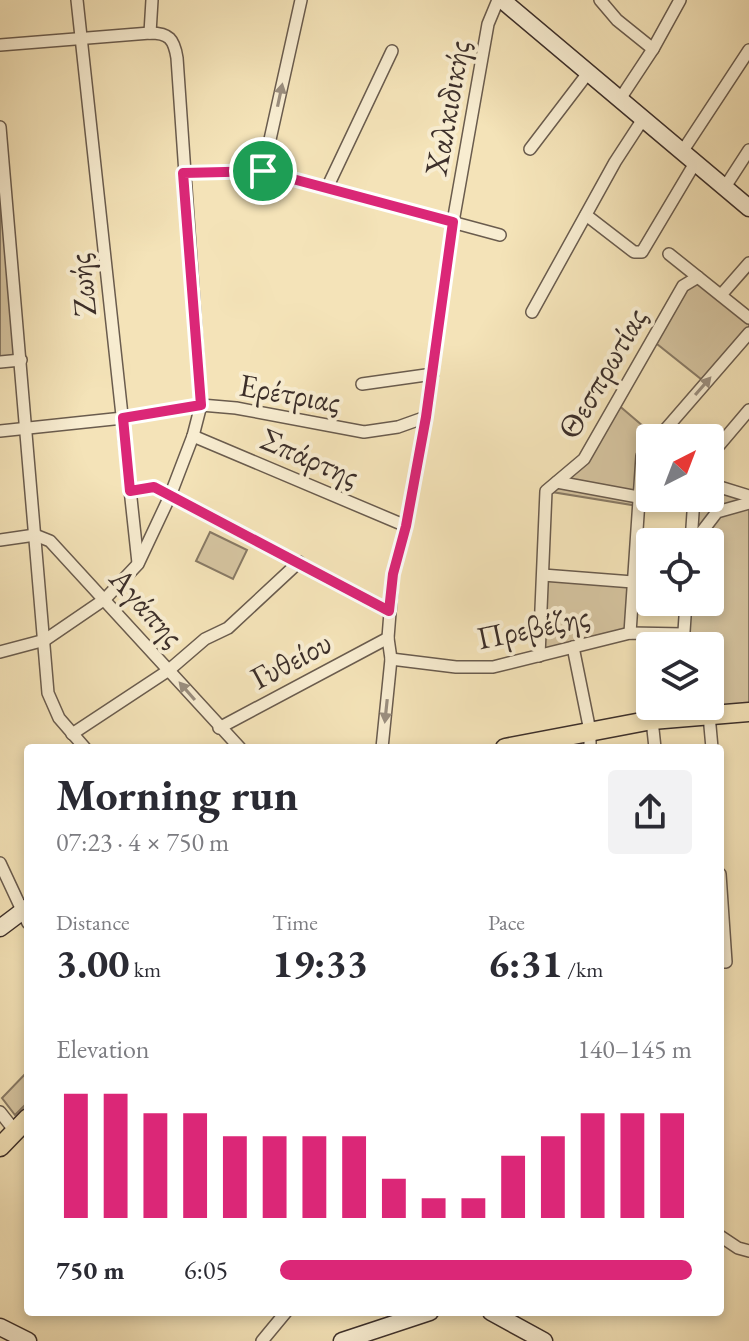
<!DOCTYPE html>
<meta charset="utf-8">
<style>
body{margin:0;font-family:"EB Garamond",serif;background:#f2f2f3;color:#2b2b33;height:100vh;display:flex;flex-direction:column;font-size:30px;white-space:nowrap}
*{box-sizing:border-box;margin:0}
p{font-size:26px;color:#7c7c81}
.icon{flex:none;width:44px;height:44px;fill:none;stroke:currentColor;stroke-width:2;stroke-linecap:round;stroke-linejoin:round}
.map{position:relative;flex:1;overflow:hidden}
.side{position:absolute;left:24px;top:744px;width:700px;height:572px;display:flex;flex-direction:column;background:#fff;border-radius:8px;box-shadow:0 4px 12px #0003}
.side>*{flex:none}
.needle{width:52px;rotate:42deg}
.controls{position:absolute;left:636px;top:424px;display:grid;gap:16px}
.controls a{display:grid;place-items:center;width:88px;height:88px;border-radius:8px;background:#fff;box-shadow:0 4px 12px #0003;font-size:40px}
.pin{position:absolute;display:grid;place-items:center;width:68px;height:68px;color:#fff;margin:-34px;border:4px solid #fff;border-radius:50%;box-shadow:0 2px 8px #0007}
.round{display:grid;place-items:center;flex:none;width:84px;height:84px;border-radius:8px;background:#f2f2f3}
.overview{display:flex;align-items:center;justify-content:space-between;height:136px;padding:0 32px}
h1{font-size:44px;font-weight:700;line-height:60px}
.metrics{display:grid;grid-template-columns:repeat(3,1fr);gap:12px;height:136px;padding:8px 32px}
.metrics div{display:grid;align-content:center}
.metrics b{font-size:40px;font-weight:700}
.metrics small{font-size:22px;font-weight:400}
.metrics p{font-size:22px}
.chart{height:224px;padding:16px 32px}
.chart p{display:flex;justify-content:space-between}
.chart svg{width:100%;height:144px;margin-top:8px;stroke:#db2777;stroke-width:6}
ul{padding:0 32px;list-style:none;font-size:26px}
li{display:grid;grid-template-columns:128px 96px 1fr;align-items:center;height:60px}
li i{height:20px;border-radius:10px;background:#db2777}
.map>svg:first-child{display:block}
.green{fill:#d5c4a0;stroke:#887a65;stroke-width:2}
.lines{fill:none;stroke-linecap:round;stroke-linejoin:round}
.street-casing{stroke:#6a5c4e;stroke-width:14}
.secondary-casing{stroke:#3c2f2a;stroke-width:19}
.primary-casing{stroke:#3c2f2a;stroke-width:21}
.street{stroke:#f8edd1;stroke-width:11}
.secondary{stroke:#f8edd1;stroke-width:16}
.primary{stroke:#f4e3b8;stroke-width:18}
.oneway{fill:#9a8e7e}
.route-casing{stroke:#fff;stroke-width:16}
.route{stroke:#db2777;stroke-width:10}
.labels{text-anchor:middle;stroke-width:8;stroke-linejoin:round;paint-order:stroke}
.street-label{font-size:32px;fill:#3c2f2a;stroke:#f8edd1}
</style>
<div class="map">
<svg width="749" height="1341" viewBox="0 0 749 1341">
<rect width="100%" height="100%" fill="#f4e3b8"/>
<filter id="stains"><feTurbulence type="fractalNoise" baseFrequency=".0025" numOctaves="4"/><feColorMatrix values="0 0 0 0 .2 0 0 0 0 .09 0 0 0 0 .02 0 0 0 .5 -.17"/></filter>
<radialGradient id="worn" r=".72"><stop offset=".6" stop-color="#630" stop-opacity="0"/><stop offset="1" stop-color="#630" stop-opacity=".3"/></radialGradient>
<g class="green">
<polygon points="0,127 21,360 0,362"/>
<polygon points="698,277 749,318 749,333 706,383 652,340 683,286"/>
<polygon points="616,403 657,438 650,438 650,447 642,456 638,506 546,491 584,459"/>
<polygon points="710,484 749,496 749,712 678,717 679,706 710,706 710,646 683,646 686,602 710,602 710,542 691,542 694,498 710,498"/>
<polygon points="210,532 247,550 233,579 196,561"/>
<polygon points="543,575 633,582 630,633 539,656"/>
<polygon points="28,1071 28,1102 15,1115 2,1098"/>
</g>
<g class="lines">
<g class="street-casing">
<g id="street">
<polyline points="77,0 138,563"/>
<polyline points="600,0 617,20 653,49"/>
<polyline points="150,33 152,0"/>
<path d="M0 45 150 33C169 33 174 39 177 58L201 405 193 436 170 496 138 564 105 599 45 640 0 652"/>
<polyline points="620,99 653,49 680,0"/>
<polyline points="0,127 48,693 59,718 85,748"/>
<polyline points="530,149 588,73"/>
<polyline points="682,152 749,50"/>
<polyline points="263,171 301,0"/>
<polyline points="183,173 263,171 500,235"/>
<polyline points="725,187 749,150"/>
<polyline points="327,188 392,51"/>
<polyline points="586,215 634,252 642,252 695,163"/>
<polyline points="669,254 749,318"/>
<polyline points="721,295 749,263"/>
<polyline points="532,312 615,162 643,119"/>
<polyline points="0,362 21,360"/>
<polyline points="362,384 433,374"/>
<polyline points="0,431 123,418 201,405 236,408 364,432 398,427 426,417"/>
<polyline points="193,436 406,526"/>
<polyline points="658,438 749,333"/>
<polyline points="710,456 749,410"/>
<polyline points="557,482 638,497"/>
<polyline points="710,484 749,496"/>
<polyline points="130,491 154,487 389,611"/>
<polyline points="0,540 35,535 50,541 240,748"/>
<polyline points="691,542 694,498"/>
<polyline points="694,542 717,512 749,503"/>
<polyline points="543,575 633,582"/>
<polyline points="630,633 642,456 650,447"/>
<polyline points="683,646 686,602"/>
<polyline points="573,647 590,731 590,748"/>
<polyline points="539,656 546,491 584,459 683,286 698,277"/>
<polyline points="391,659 456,667 493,667 630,633 684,634"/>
<polyline points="709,715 712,748"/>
<polyline points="652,720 655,748"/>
<polyline points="219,728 388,638"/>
<polyline points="72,734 169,670 205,639 228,628 299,562"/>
<polyline points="382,748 391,659 388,638 393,574 406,526 426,417 453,222 488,24 498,0"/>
<polyline points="0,863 28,923"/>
<polyline points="720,874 726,962 720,962"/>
<polyline points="0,1112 15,1131"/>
<polyline points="720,1236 738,1248 749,1251"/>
<polyline points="262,1341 286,1312"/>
</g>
</g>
<g class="secondary-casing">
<g id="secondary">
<polyline points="502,0 749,208"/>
<polyline points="0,928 28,907"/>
<polyline points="491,1312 544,1341"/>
<polyline points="0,1327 28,1341"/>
<polyline points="342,1341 430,1312"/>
</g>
</g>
<g class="primary-casing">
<g id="primary">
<polyline points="505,748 652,720 749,712"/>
<polyline points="0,1147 28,1118"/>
</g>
</g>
<use href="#street" class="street"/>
<use href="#secondary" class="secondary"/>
<use href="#primary" class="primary"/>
</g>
<defs><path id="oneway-solid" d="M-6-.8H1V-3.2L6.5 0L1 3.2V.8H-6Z" transform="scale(2)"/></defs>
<g class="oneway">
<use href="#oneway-solid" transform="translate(280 95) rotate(-78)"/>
<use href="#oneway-solid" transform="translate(703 386) rotate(-49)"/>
<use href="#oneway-solid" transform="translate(187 691) rotate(-131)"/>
<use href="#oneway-solid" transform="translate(386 711) rotate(96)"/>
</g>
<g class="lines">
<g class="route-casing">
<polygon id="route" points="263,171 453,222 426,417 406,526 393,574 389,611 154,487 130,491 123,418 201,405 183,173"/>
</g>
<use href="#route" class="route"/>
</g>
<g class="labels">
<g class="street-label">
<text transform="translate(447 108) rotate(-80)" y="11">Χαλκιδικής</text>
<text transform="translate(82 285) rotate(-96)" y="11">Ζωής</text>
<text transform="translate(602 373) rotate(-60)" y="11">Θεσπρωτίας</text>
<text transform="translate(290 393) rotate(10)" y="11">Ερέτριας</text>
<text transform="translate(310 457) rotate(23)" y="11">Σπάρτης</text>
<text transform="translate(147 607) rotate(48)" y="11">Αγάπης</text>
<text transform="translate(533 627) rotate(-12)" y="11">Πρεβέζης</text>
<text transform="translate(291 660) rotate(-28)" y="11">Γυθείου</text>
</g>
</g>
<rect width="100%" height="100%" filter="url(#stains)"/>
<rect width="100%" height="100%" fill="url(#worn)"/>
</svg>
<div class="controls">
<a><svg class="needle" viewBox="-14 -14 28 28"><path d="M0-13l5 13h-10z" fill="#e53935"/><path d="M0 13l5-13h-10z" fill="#7c7c81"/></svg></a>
<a><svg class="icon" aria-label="locate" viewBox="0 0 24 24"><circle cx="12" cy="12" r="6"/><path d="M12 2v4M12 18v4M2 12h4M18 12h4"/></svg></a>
<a><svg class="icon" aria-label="layers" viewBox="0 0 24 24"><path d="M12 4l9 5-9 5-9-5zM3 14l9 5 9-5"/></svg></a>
</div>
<div class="pin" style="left:263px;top:171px;background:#1e9e55"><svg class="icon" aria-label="arrive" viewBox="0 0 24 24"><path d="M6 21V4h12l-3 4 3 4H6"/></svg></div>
<section class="side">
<div class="overview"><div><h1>Morning run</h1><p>07:23 · 4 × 750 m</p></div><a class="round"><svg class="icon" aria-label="share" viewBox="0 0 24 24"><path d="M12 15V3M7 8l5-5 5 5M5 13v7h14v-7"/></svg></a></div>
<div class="metrics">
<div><p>Distance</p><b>3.00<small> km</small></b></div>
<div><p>Time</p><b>19:33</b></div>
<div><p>Pace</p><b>6:31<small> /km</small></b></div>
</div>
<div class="chart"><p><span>Elevation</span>140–145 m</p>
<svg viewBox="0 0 160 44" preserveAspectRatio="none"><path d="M5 44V6M15 44V6M25 44V12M35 44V12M45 44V19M55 44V19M65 44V19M75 44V19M85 44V32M95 44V38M105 44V38M115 44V25M125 44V19M135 44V12M145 44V12M155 44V12"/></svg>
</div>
<ul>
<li><b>750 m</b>6:05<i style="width:100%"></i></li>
</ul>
</section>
</div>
